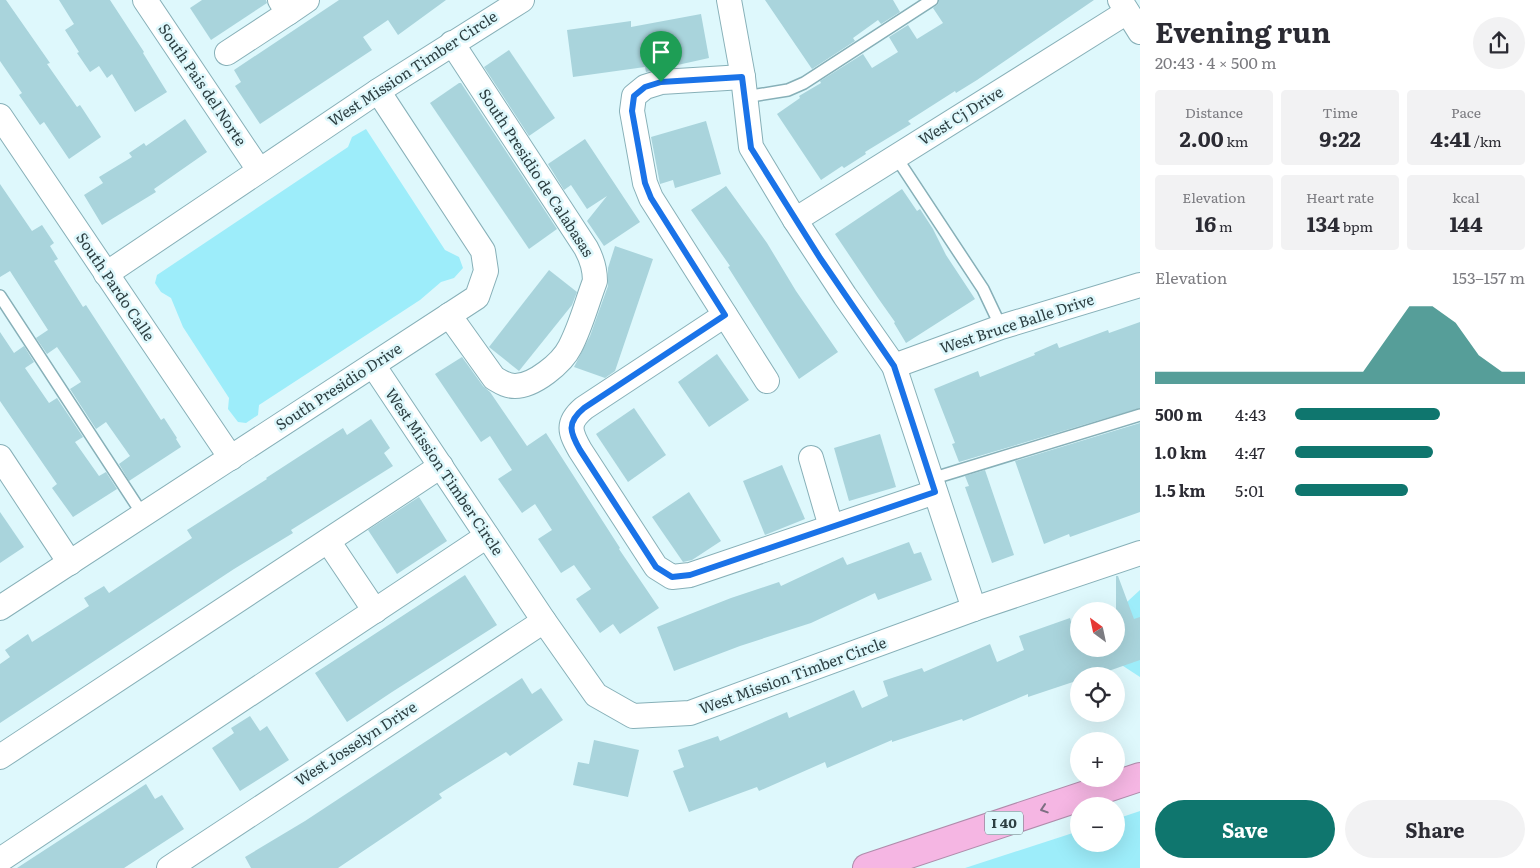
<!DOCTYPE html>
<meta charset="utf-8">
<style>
body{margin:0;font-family:Literata,serif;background:#f2f2f3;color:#2b2b33;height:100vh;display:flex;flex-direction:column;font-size:19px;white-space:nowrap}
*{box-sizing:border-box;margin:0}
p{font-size:16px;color:#7c7c81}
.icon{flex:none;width:28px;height:28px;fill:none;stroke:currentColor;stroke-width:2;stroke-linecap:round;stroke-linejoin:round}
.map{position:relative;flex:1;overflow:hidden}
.drawer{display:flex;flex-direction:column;background:#fff;width:400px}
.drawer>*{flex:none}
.needle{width:32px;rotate:327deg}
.fabs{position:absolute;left:1070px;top:602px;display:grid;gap:10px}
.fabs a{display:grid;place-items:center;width:55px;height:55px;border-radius:50%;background:#fff;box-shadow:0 5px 20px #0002;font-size:25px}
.pin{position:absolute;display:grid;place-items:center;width:42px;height:42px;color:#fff;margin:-51px -21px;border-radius:50% 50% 50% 0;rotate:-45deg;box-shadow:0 0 5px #0007}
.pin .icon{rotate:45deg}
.round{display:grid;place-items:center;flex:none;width:52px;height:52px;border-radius:26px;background:#f2f2f3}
.headline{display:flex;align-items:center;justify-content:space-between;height:85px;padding:0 15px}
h1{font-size:28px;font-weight:700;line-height:38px}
.stats{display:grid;grid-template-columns:repeat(3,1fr);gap:8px;height:85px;padding:5px 15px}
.stats div{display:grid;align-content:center;border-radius:5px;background:#f2f2f3;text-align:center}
.stats b{font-size:21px;font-weight:700}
.stats small{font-size:14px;font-weight:400}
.stats p{font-size:14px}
.chart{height:140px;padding:10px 15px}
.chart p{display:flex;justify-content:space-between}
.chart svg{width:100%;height:90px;margin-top:5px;fill:#0f766e;opacity:.7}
.button{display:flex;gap:10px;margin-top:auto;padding:10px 15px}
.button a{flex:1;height:58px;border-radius:30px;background:#0f766e;color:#fff;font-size:20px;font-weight:700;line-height:58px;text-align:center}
.button a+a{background:#f2f2f3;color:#2b2b33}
ul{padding:0 15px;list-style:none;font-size:16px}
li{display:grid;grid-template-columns:80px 60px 1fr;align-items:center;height:38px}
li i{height:12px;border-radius:6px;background:#0f766e}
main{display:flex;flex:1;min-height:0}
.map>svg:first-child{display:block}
.green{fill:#9dedfa}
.building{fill:#a9d4dc}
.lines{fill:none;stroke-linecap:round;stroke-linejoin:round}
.service-casing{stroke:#87b0b8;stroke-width:14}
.minor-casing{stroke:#87b0b8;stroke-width:26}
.motorway-casing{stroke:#af8cab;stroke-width:30}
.service{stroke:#fff;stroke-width:11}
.minor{stroke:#fff;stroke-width:24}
.motorway{stroke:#f5b6e3;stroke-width:28}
.oneway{stroke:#7d6f82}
.route-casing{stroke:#fff;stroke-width:10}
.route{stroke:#1a73e8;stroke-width:6}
.labels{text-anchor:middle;stroke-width:5;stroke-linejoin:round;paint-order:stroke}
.shield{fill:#def8fc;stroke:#62767a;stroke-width:1}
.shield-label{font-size:14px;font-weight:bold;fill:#2d3f42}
.street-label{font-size:15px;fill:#2d3f42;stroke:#def8fc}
</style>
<main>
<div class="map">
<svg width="1140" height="868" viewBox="0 0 1140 868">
<rect width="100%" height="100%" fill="#def8fc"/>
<g class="green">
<polygon points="366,129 445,250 459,257 463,268 454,278 441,282 420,300 259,405 258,415 246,423 238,422 228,409 229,398 183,327 171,298 161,292 155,283 157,275 348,147 352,137"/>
<polygon points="1140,590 1140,677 1097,649 1116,649 1116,612"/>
<polygon points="1140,811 1140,868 965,868 1079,831 1079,844 1116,844 1116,819"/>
</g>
<g class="building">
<polygon points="0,0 6,0 50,63 47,64 77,107 80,105 101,137 69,159 44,122 40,125 19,95 22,93 0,61"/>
<polygon points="59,0 110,0 144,52 143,53 167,92 135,112 112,74 107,78 99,66 90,72 77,53 79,52 65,30 74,24"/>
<polygon points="202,0 266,0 267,3 211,40 190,8"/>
<polygon points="339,0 446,0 398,35 388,20 363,37 372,50 260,124 235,86 241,82 234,70"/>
<polygon points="765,0 893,0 900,12 881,24 878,20 853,38 855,41 812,69"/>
<polygon points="939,0 1094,0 977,80 956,93 955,91 908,121 911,124 865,152 866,154 844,168 842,166 821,180 777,114 800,98 799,96 821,83 820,81 863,54 872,68 898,52 889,37 908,25 917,39 943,23 933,8 938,4"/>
<polygon points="701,14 709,58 646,72 645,67 573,77 567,30 631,21 631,27"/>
<polygon points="509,50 555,118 529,136 484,67"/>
<polygon points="459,83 461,83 557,229 529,249 430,103"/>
<polygon points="185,119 207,152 154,189 156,192 102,225 84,195 103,183 99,177 132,157 129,153 144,143 146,146"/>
<polygon points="706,121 721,174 675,188 673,180 660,184 651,137"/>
<polygon points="585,139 640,222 604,246 587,221 607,196 587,209 571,185 564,190 548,164"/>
<polygon points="0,184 32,231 42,225 54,243 50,246 58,259 54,261 83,307 86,305 161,420 164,418 177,438 176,439 181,447 132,479 129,481 119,464 130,456 106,422 96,429 70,389 81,382 57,347 47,354 36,338 48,330 10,271 0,277"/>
<polygon points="726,186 767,243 796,291 838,352 799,379 728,267 730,266 691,210"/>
<polygon points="902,189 917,211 920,209 933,229 946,255 975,299 906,343 894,323 895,322 878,298 835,234"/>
<polygon points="615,246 653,259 615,371 605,378 574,367 590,336 608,286 608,268"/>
<polygon points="549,270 577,292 572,305 519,371 489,347"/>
<polygon points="1140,322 1140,408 959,462 952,444 955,443 934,389 978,371 980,377 1035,355 1034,353 1057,343 1059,348 1108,330 1109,333"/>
<polygon points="0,332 14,353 24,346 34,362 25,368 49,403 57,398 83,437 75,442 99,476 106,472 117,489 73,517 52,488 57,484 0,401"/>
<polygon points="717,354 749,400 709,427 678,382"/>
<polygon points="462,357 483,386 490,392 527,446 546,433 620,548 619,549 659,608 620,634 613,624 600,633 576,599 591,589 574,565 561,573 538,539 552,530 535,504 522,513 498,479 512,470 490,436 481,442 435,374"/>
<polygon points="634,408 666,455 628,482 596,434"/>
<polygon points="371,419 390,448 384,453 393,466 291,530 293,533 234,569 0,723 0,664 10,657 5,650 28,634 32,642 89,606 84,598 104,586 109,593 192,538 187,530 267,479 266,478 343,428 347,435"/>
<polygon points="1140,423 1140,512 1070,537 1069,534 1044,544 1015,461"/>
<polygon points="880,434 896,487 849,501 834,448"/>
<polygon points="782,465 805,519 765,535 743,481"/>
<polygon points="985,470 1014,555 992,563 965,487 969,486 965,476"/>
<polygon points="689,492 721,541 692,560 683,562 652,517"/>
<polygon points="419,497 447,541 397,574 368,530"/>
<polygon points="0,512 24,547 0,563"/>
<polygon points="909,542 914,554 921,552 932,580 878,600 875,593 811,623 740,646 674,671 657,627 731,598 779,582 781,586 843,557 847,565"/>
<polygon points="465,575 497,625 392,692 347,722 315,673"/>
<polygon points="1116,576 1118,576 1134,619 1140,617 1140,660 1097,675 1079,676 1079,680 1028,697 1028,694 963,721 962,719 892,742 892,740 827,768 825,762 759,791 757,787 689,812 673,771 684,767 678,750 718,736 720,741 787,712 789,718 854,690 862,708 888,696 883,681 922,668 924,672 990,644 997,662 1024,650 1019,636 1070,618 1079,649 1116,649"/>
<polygon points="522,678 532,694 541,688 563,720 510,756 506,752 439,794 442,798 338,868 251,868 245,857 305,821"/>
<polygon points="250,716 260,731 267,726 289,760 240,791 212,748 234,733 231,728"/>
<polygon points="594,740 639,750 628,797 573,785 578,762 589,764"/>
<polygon points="146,784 155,799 162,795 184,829 124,868 17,868"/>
</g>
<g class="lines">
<g class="service-casing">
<g id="service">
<polyline points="745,97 788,90 804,83 932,0"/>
<polyline points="896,157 983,289 1001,327"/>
<polyline points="0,296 143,515"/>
<polyline points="931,479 1140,415"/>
</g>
</g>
<g class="minor-casing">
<g id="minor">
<polyline points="145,0 259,170"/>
<polyline points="729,0 743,77 751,147 795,220 845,296 894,366 974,609"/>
<polyline points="1120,0 1140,32"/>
<polyline points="288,13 307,0"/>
<polyline points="227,53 288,13 280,0"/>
<polyline points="743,77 661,82 645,87 634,96 632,111 645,183 651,198 767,381"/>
<polyline points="0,116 231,458"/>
<polyline points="795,220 1127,12"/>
<polyline points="106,274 378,91 522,0"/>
<path d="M449 315 494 378C501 382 506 386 515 386 534 386 562 363 570 347 581 326 587 302 595 281 595 268 592 259 586 248L452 43"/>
<path d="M725 315 584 408C566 423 570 432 580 450L656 567 672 577 690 575 935 492"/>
<polyline points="373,365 544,621 596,695 633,716 690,713 974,609 1140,553"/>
<polyline points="894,366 1001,327 1140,285"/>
<polyline points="0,457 70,563"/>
<polyline points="811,458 831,527"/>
<polyline points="328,541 375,611"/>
<polyline points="0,608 477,297 486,271 483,251 378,91"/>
<polyline points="0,757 441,466"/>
<polyline points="0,860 487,536"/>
<polyline points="169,868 544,621"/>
</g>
</g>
<g class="motorway-casing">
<polyline id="motorway" points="867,868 1140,777"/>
</g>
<use href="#service" class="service"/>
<use href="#minor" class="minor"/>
<use href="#motorway" class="motorway"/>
</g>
<defs><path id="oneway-chevron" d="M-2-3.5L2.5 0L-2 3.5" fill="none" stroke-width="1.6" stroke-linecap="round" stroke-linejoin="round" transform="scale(1.25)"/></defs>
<use class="oneway" href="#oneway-chevron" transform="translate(1044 809) rotate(162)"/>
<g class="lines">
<g class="route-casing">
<path id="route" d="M742 77 751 148 820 258 894 366 935 492 690 575 672 577 656 567 580 450C570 432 566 423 584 408L725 315 651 198 645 183 632 111 634 96 645 87 661 82Z"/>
</g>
<use href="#route" class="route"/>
</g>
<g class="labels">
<rect class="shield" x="985" y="811.5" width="38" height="23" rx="4"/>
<g class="shield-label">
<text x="1004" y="828">I 40</text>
</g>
<g class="street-label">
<text transform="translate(413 69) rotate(-33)" y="5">West Mission Timber Circle</text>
<text transform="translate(202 85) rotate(56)" y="5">South Pais del Norte</text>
<text transform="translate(961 116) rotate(-32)" y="5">West Cj Drive</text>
<text transform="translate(536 173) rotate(57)" y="5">South Presidio de Calabasas</text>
<text transform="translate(115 287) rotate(56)" y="5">South Pardo Calle</text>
<text transform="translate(1017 324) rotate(-18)" y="5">West Bruce Balle Drive</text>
<text transform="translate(339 387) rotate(-33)" y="5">South Presidio Drive</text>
<text transform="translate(444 472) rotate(56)" y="5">West Mission Timber Circle</text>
<text transform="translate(793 676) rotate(-20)" y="5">West Mission Timber Circle</text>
<text transform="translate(356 744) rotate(-33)" y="5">West Josselyn Drive</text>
</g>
</g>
</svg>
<div class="fabs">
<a><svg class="needle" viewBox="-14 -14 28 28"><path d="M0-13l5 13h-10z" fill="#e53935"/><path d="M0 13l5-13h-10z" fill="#7c7c81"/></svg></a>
<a><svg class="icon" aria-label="locate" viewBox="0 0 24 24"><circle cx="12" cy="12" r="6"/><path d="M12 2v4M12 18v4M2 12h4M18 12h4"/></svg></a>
<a>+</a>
<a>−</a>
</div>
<div class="pin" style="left:661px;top:82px;background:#1e9e55"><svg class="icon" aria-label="arrive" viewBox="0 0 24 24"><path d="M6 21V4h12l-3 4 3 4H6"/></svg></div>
</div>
<section class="drawer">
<div class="headline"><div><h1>Evening run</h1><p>20:43 · 4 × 500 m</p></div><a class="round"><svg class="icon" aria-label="share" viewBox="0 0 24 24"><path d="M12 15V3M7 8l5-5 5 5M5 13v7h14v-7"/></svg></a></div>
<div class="stats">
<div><p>Distance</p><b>2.00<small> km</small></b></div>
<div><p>Time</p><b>9:22</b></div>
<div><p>Pace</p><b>4:41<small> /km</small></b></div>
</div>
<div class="stats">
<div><p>Elevation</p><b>16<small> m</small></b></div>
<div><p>Heart rate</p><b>134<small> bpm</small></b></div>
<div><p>kcal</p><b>144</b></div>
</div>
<div class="chart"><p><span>Elevation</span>153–157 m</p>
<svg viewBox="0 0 160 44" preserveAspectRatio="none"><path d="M0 44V38L10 38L20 38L30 38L40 38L50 38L60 38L70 38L80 38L90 38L100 22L110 6L120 6L130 14L140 30L150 38L160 38V44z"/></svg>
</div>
<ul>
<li><b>500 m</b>4:43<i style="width:63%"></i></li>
<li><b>1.0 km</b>4:47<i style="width:60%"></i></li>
<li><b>1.5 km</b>5:01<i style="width:49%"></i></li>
</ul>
<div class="button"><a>Save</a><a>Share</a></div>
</section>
</main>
